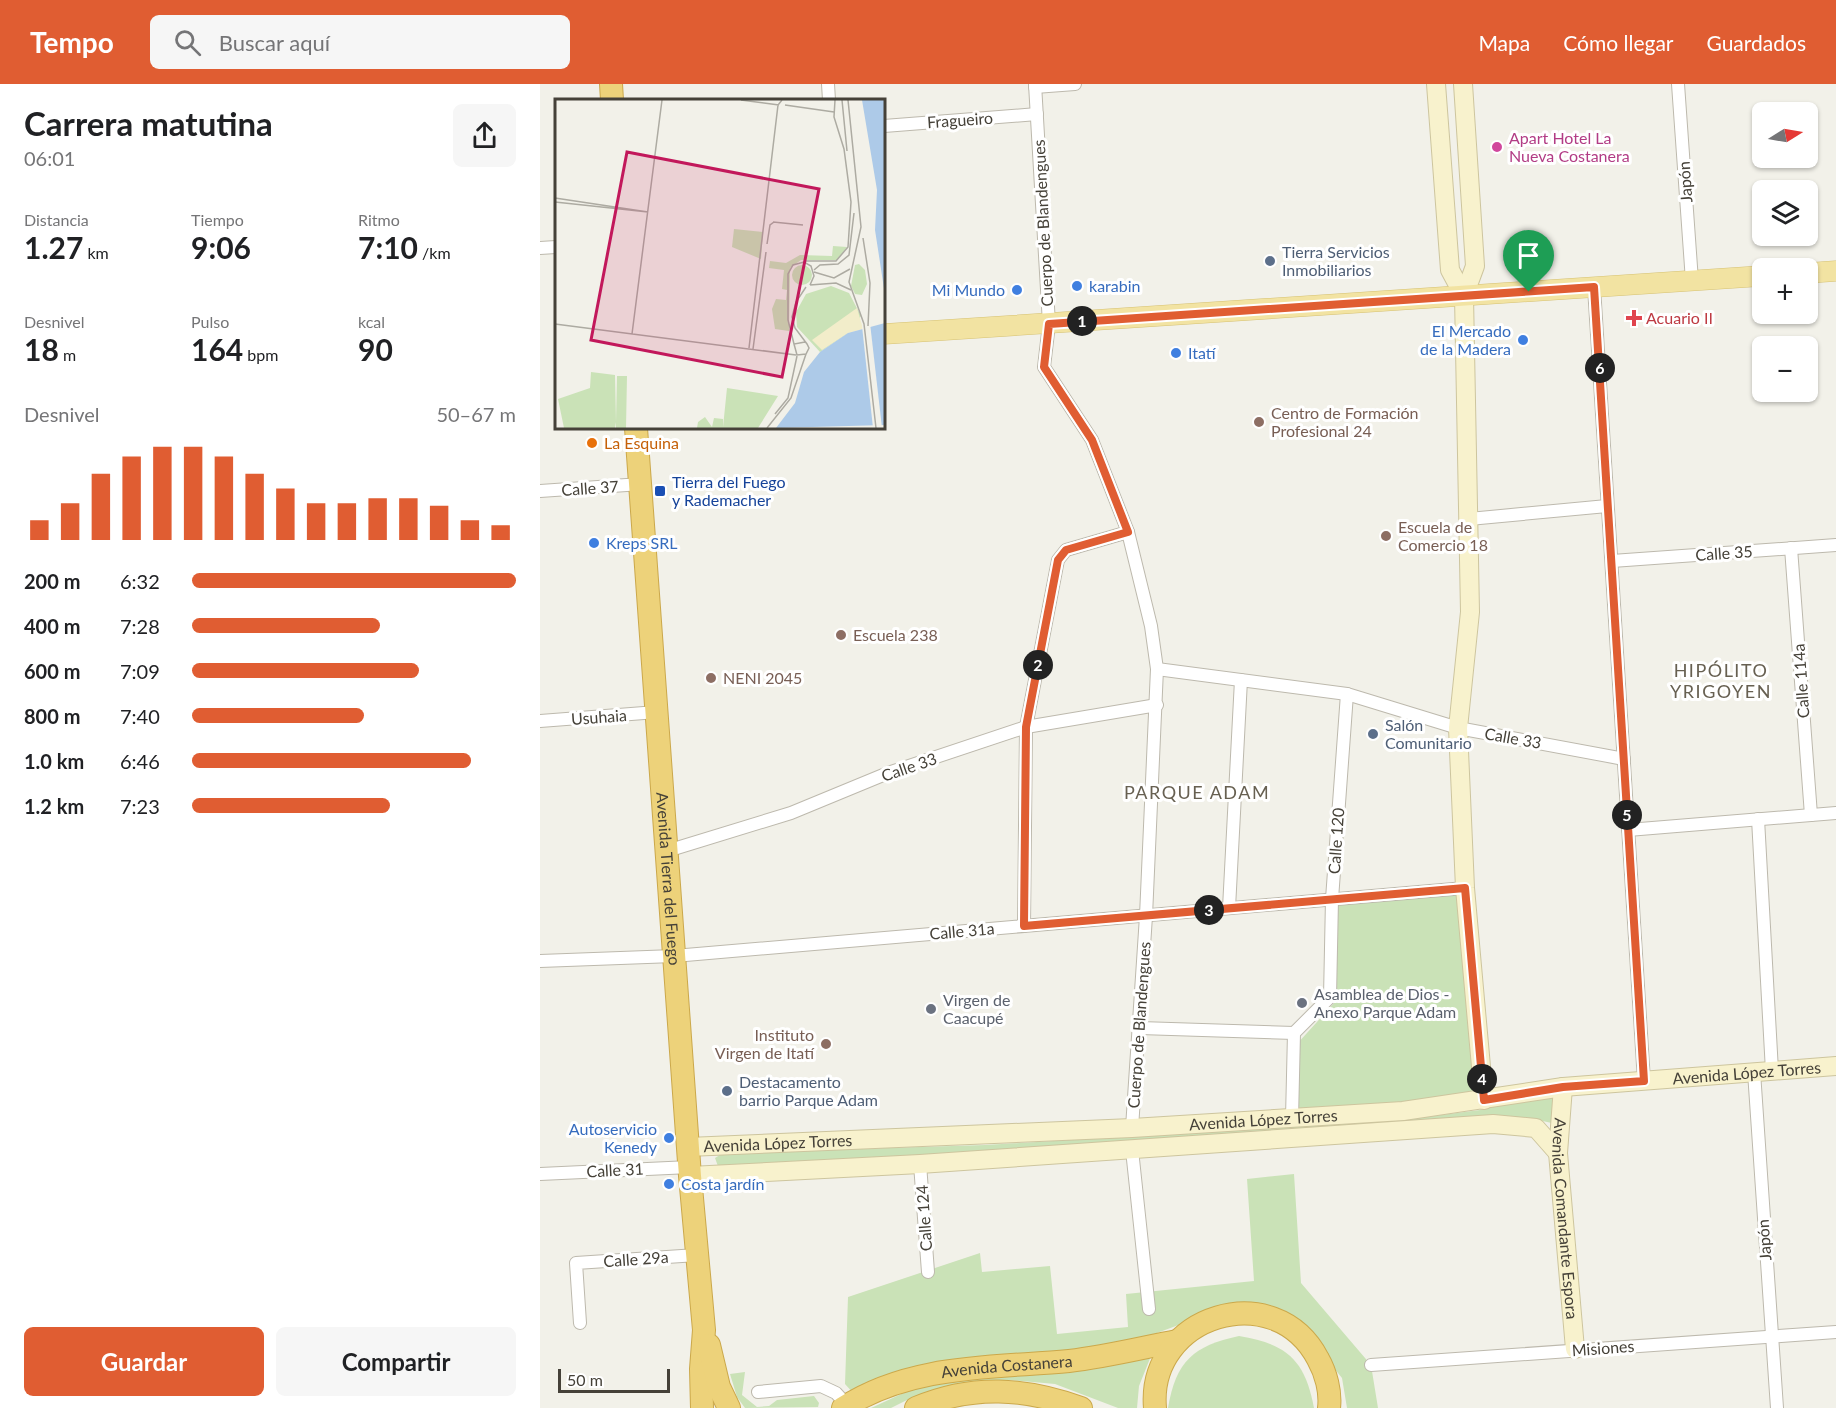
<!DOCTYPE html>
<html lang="es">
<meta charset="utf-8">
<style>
body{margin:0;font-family:Lato,sans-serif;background:#f6f6f6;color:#202124;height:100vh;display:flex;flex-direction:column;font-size:22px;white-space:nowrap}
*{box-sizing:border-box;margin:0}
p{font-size:20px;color:#757577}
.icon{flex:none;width:33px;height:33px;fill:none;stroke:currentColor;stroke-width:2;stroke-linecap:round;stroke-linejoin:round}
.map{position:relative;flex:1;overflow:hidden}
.panel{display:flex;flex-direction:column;background:#fff;width:540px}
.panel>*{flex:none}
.needle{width:39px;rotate:79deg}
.tools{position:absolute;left:1212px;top:18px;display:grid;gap:12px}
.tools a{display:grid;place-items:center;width:66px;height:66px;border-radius:9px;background:#fff;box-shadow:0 2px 4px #0004;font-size:30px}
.scale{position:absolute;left:18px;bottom:15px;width:112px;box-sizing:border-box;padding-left:6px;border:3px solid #454138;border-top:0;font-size:16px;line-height:21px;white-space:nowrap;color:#454138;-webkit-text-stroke:4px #fff;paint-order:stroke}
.pin{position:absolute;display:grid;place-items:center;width:51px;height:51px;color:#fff;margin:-62px -26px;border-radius:50% 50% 50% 0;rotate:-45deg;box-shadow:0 0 6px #0007}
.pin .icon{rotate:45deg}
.km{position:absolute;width:30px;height:30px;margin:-15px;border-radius:50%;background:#222;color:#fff;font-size:16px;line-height:30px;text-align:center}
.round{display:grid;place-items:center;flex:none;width:63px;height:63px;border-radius:9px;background:#f6f6f6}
.headline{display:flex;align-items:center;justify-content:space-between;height:102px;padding:0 24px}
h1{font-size:33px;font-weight:700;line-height:45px}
.figures{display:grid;grid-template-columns:repeat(3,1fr);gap:9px;height:102px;padding:6px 24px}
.figures div{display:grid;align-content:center}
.figures b{font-size:30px;font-weight:700}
.figures small{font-size:16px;font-weight:400}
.figures p{font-size:16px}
.chart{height:168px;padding:12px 24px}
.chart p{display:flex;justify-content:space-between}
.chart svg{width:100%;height:108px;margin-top:6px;stroke:#e05d32;stroke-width:6}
.action{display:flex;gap:12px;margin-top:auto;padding:12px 24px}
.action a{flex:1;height:69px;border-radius:9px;background:#e05d32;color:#fff;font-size:24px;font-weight:700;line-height:69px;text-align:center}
.action a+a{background:#f6f6f6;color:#202124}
ul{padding:0 24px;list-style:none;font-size:20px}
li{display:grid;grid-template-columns:96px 72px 1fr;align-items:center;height:45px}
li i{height:15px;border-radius:8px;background:#e05d32}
header{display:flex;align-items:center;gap:36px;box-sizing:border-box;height:84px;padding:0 30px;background:#e05d32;color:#fff}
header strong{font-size:28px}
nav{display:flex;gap:33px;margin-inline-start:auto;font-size:21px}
.search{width:420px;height:54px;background:#f6f6f6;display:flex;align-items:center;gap:15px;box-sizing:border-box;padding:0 21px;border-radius:9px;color:#757577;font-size:22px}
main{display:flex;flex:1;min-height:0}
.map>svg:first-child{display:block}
.green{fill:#cae2b7}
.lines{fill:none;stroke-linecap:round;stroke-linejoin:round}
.street-casing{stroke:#bdb9ad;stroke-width:14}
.secondary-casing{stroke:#cdc59e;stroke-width:20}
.primary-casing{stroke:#d6c274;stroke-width:21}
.highway-casing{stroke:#cba84b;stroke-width:24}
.street{stroke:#fff;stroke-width:12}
.secondary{stroke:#f8f2cd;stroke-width:18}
.primary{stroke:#f2e3a2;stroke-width:20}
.highway{stroke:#edd27a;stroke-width:22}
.route-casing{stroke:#fff;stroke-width:12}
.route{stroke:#e05d32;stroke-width:8}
.hotel-dot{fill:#d1479c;stroke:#fff;stroke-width:2}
.service-dot{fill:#5c6f8a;stroke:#fff;stroke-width:2}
.shop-dot{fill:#3f7fe0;stroke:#fff;stroke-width:2}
.health-dot{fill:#e0444e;stroke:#fff;stroke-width:2}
.education-dot{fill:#8d6e63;stroke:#fff;stroke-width:2}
.food-dot{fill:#e8710a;stroke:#fff;stroke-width:2}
.transit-dot{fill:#1a4fb4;stroke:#fff;stroke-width:2}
.worship-dot{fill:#6b7280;stroke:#fff;stroke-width:2}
.labels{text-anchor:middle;stroke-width:6;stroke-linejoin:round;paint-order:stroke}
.street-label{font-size:16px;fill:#454138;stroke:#fff}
.hotel-label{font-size:16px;fill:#b23c85;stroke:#fff;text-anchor:start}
.service-label{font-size:16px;fill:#4e5e75;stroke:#fff;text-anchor:start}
.shop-label{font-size:16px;fill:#366cbe;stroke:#fff;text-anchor:start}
.health-label{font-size:16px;fill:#be3a42;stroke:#fff;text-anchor:start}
.education-label{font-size:16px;fill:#785e54;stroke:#fff;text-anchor:start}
.food-label{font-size:16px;fill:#c56008;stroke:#fff;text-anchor:start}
.transit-label{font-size:16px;fill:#164399;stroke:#fff;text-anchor:start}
.worship-label{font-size:16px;fill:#5b616d;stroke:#fff;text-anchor:start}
.neighbourhood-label{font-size:18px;letter-spacing:1.5px;fill:#676051;stroke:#fff}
.inset-road{fill:none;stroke:#adaba2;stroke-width:1.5}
.view{fill:#c2185b;fill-opacity:0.15;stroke:#c2185b;stroke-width:3}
.inset-edge{fill:none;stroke:#454138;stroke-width:3}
</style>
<header>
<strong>Tempo</strong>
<div class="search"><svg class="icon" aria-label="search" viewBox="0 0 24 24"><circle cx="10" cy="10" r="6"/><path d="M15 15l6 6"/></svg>Buscar aquí</div>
<nav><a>Mapa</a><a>Cómo llegar</a><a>Guardados</a></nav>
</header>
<main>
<section class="panel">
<div class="headline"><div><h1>Carrera matutina</h1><p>06:01</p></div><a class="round"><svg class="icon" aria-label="share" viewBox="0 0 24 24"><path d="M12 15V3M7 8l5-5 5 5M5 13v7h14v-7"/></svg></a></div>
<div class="figures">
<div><p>Distancia</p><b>1.27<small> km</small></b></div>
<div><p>Tiempo</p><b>9:06</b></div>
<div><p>Ritmo</p><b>7:10<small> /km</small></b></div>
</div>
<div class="figures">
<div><p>Desnivel</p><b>18<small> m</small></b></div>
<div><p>Pulso</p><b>164<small> bpm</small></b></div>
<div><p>kcal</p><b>90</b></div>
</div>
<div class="chart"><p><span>Desnivel</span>50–67 m</p>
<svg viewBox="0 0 160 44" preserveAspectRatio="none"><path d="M5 44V36M15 44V29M25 44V17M35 44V10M45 44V6M55 44V6M65 44V10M75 44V17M85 44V23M95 44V29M105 44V29M115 44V27M125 44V27M135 44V30M145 44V36M155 44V38"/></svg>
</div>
<ul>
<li><b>200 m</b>6:32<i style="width:100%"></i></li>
<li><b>400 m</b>7:28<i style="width:58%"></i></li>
<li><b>600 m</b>7:09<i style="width:70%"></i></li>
<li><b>800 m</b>7:40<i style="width:53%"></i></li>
<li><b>1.0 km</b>6:46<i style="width:86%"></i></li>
<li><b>1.2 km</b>7:23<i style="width:61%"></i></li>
</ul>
<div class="action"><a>Guardar</a><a>Compartir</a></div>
</section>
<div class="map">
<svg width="1296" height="1324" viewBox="0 0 1296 1324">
<rect width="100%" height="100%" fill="#f2f1e9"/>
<g class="green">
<polygon points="919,809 937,1010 759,1031 757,960 796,917 797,819"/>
<polygon points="1019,1007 1016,1040 985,1033 965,1033 179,1085 175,1074 183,1069 445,1061 862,1036 940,1026"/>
<polygon points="754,1090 761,1199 831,1281 838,1324 807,1324 802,1294 763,1246 660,1233 582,1262 314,1310 305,1300 308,1213 440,1169 442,1188 510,1182 517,1250 588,1243 586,1210 714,1197 707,1095"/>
<path d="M699 1252C747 1260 765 1276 774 1324H628C636 1277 653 1262 699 1252Z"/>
<polygon points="611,1272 599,1302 597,1324 578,1324 515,1300 470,1296 408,1303 373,1313 351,1324 331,1324 370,1306 396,1300"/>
<polygon points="205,1288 202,1311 217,1323 229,1322 237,1316 274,1312 279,1319 278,1323 205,1324 197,1313 190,1290"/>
</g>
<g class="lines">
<g class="street-casing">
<g id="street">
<polyline points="288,0 289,16"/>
<polyline points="495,0 509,240 504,283 552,356 588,448 611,542 617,585 606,832 592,1044"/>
<polyline points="1138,0 1152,197"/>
<polyline points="495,3 535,0"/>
<polyline points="344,42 497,30"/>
<polyline points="0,164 16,163"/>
<polyline points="1054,203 1104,997"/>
<polyline points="0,407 101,400"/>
<polyline points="929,435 1067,422"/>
<polyline points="1251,464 1271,731"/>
<polyline points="1072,477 1296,461"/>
<polyline points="617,585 807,610 918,644 1084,675"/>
<polyline points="0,637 117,628"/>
<polyline points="1218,735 1232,987"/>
<polyline points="1088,746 1296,729"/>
<polyline points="127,767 251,729 348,689 486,643 617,621"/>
<polyline points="689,824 701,596"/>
<polyline points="484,842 486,643 518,476 526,466 588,448"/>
<polyline points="0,877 134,872 925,804"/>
<polyline points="600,944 754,949"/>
<polyline points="1214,988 1237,1324"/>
<polyline points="752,1034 754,949 790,913 792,815 807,610"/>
<polyline points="592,1066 609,1225"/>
<polyline points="380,1080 388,1188"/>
<polyline points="0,1090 150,1083"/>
<polyline points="40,1239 36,1179 157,1171"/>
<polyline points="831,1281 1296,1248"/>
<polyline points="218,1308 281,1302 296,1309 307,1321"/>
</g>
</g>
<g class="secondary-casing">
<g id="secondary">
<polyline points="896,0 910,186 924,212"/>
<polyline points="923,0 935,182 924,212 930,528 918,644 925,804 944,1016"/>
<path id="s1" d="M1023 1003 1018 1069 1035 1265"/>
<path id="s2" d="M148 1063 592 1044 863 1027 1023 1003 1296 982"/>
<polyline points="150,1092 380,1080 953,1040 996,1044 1018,1069"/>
</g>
</g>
<g class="primary-casing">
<g id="primary">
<polyline points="1268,189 1296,187"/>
<polyline points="344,250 1222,192"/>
</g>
</g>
<g class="highway-casing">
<g id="highway">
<polyline points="71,0 72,16"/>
<path id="s3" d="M96 344 150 1092 164 1246 161 1285 162 1324"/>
<polyline points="169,1261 179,1303 189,1324"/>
<path id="s4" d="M303 1324C371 1280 452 1284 529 1277 565 1273 601 1264 637 1257"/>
<path d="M376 1324C433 1300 485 1304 541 1324"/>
<path d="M615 1324C607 1231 735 1192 778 1275 786 1289 791 1308 789 1324"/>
</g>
</g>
<use href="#street" class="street"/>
<use href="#secondary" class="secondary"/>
<use href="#primary" class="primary"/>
<use href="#highway" class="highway"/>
</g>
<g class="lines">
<g class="route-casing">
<polygon id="route" points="1054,203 1104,997 1023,1003 944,1016 925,804 484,842 486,643 518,476 526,466 588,448 552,356 504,283 509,240"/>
</g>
<use href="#route" class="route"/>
</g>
<circle class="hotel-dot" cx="957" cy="63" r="6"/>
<g class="service-dot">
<circle cx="730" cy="177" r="6"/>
<circle cx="833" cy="650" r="6"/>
<circle cx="187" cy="1007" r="6"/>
</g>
<g class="shop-dot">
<circle cx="537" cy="202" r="6"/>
<circle cx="477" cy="206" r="6"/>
<circle cx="983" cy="256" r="6"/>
<circle cx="636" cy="269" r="6"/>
<circle cx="54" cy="459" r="6"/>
<circle cx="129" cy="1054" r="6"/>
<circle cx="129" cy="1100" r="6"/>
</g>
<path class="health-dot" d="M1091 225h6v6h6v6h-6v6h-6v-6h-6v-6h6z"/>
<g class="education-dot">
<circle cx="719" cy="338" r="6"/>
<circle cx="846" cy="452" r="6"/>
<circle cx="301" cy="551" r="6"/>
<circle cx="171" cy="594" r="6"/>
<circle cx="286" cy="960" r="6"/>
</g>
<circle class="food-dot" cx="52" cy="359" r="6"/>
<rect class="transit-dot" x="114" y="401" width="12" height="12" rx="3"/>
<g class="worship-dot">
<circle cx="762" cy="919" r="6"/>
<circle cx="391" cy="925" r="6"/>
</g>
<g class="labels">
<g class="street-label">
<text transform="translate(420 36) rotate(-4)" y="6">Fragueiro</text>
<text transform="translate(1145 98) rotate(-94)" y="6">Japón</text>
<text transform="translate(503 139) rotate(-93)" y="6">Cuerpo de Blandengues</text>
<text transform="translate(50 404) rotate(-4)" y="6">Calle 37</text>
<text transform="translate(1184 469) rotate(-4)" y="6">Calle 35</text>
<text transform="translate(1261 597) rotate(-94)" y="6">Calle 114a</text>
<text transform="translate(59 633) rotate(-4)" y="6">Usuhaia</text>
<text transform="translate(973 654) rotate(10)" y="6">Calle 33</text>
<text transform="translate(369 683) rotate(-19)" y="6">Calle 33</text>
<text transform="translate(796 757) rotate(-86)" y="6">Calle 120</text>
<text dy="6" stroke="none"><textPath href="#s3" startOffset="452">Avenida Tierra del Fuego</textPath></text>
<text transform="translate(422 847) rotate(-5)" y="6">Calle 31a</text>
<text transform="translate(599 941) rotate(-86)" y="6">Cuerpo de Blandengues</text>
<text dy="6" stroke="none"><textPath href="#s2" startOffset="1062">Avenida López Torres</textPath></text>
<text dy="6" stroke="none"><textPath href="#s2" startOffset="576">Avenida López Torres</textPath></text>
<text dy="6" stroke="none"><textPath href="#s2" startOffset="90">Avenida López Torres</textPath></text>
<text transform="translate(75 1086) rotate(-3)" y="6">Calle 31</text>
<text transform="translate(384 1134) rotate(-94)" y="6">Calle 124</text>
<text dy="6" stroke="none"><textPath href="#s1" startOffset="132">Avenida Comandante Espora</textPath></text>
<text transform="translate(1224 1156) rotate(-94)" y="6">Japón</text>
<text transform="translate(96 1175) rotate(-4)" y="6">Calle 29a</text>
<text transform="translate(1063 1264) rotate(-4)" y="6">Misiones</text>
<text dy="6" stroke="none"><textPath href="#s4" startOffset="171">Avenida Costanera</textPath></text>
</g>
<g class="hotel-label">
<text x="969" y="60">Apart Hotel La<tspan x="969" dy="18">Nueva Costanera</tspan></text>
</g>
<g class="service-label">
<text x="742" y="174">Tierra Servicios<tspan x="742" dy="18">Inmobiliarios</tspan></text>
<text x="845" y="647">Salón<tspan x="845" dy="18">Comunitario</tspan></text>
<text x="199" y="1004">Destacamento<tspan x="199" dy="18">barrio Parque Adam</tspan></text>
</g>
<g class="shop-label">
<text x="549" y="208">karabin</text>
<text x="465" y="212" text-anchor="end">Mi Mundo</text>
<text x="971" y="253" text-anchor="end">El Mercado<tspan x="971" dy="18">de la Madera</tspan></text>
<text x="648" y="275">Itatí</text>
<text x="66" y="465">Kreps SRL</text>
<text x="117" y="1051" text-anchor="end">Autoservicio<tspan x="117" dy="18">Kenedy</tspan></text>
<text x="141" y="1106">Costa jardín</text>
</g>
<g class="health-label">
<text x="1106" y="240">Acuario II</text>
</g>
<g class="education-label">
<text x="731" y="335">Centro de Formación<tspan x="731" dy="18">Profesional 24</tspan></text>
<text x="858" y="449">Escuela de<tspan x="858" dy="18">Comercio 18</tspan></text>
<text x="313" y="557">Escuela 238</text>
<text x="183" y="600">NENI 2045</text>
<text x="274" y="957" text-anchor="end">Instituto<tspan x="274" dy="18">Virgen de Itatí</tspan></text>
</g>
<g class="food-label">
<text x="64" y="365">La Esquina</text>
</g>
<g class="transit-label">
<text x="132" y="404">Tierra del Fuego<tspan x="132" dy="18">y Rademacher</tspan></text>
</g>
<g class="worship-label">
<text x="774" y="916">Asamblea de Dios -<tspan x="774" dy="18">Anexo Parque Adam</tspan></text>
<text x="403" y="922">Virgen de<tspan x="403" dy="18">Caacupé</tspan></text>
</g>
<g class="neighbourhood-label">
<text x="1181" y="593">HIPÓLITO<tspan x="1181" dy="21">YRIGOYEN</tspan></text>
<text x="657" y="715">PARQUE ADAM</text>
</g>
</g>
<g transform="translate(15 15)">
<rect width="330" height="330" fill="#f2f1e9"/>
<path d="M179 130 208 133 206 160 177 148ZM278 147 292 148 282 161H246L235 169 234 232 220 230 217 210 221 200 231 201 232 191 227 190 229 171 214 169 215 162 231 164 245 156 277 157ZM304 165 310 171 312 185 307 196 300 195 296 187 300 166ZM237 176a10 10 0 1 1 20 0a10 10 0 1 1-20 0ZM276 187 294 194 306 217 293 234 265 253 242 228 241 213 251 195ZM36 273 60 276 61 323 62 277H72L71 329H61V323L60 329H9L3 300 35 289ZM172 289 223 297 203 329H142L143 323 150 318 157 328 159 319 168 320V328Z" fill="#cae2b7"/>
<path d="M302 209 308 230 293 234 267 251 257 241Z" fill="#f2edca"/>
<path d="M307 1H330V196L320 131 322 91ZM330 224V326L221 329 240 304 249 273 265 253 293 234Z" fill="#adcae8"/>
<path d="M315 224 327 329H318L307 227Z" fill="#f2f1e9"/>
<path class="inset-road" d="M186 1 224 6M287 1 292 52M293 1 306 128 294 183 309 225 321 329M230 6 279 13M0 99 93 113M0 103 93 113M218 123 248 126M308 139 315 184 313 227M212 145 215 126 219 123M249 162H281L293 148 296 103 289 50 279 18 280 1M259 171 265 166 283 165 294 156 299 114M259 173 279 179 295 170M255 186 281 184 296 191M0 225 241 256M77 235 107 1M250 243 239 245 242 256 251 255 254 249 252 245 240 229 237 218 241 203 251 188M239 245 233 221V175L238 166 249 163 256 167 259 177 255 186M194 249 223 6 227 1M198 250 211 153M220 315 233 299 242 257M212 329 236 299 251 255"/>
<path class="view" d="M72 53 264 90 227 278 36 241Z"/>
<rect width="330" height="330" class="inset-edge"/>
</g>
</svg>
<div class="tools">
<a><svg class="needle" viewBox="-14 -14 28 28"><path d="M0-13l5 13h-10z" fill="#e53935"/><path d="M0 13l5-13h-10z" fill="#757577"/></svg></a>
<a><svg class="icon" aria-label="layers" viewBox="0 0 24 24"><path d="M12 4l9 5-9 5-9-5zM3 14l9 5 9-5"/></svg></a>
<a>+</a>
<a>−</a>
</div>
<div class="scale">50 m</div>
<div class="pin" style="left:989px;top:208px;background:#1e9e55"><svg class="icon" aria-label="arrive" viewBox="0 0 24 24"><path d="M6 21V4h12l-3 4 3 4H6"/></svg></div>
<b class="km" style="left:542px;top:237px">1</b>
<b class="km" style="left:498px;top:581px">2</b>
<b class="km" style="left:669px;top:826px">3</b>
<b class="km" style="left:942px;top:995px">4</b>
<b class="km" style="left:1087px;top:731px">5</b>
<b class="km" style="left:1060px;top:284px">6</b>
</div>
</main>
